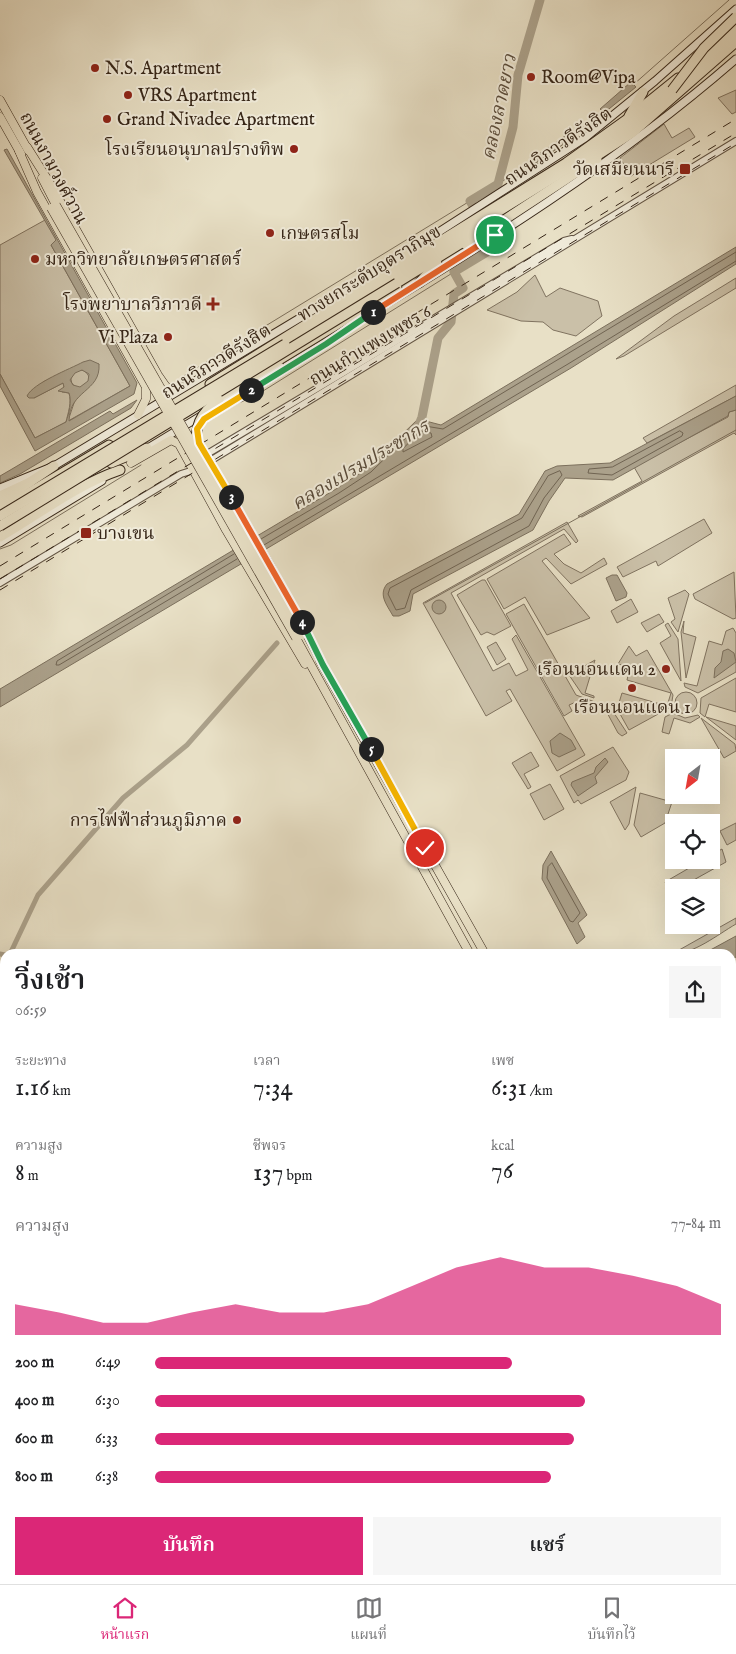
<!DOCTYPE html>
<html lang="th">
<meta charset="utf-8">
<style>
body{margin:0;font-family:"IM FELL English","Noto Serif Thai",serif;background:#f6f6f6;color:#202124;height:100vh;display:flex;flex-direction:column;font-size:19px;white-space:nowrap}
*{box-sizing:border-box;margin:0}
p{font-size:16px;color:#757577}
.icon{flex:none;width:28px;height:28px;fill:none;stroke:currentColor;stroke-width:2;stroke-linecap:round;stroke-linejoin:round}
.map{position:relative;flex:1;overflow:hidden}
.details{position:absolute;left:0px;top:949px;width:736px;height:636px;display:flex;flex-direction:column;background:#fff;border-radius:15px 15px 0 0;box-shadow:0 5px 20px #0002}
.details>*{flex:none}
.needle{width:32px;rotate:211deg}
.tools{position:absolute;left:665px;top:749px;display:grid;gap:10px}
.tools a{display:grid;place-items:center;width:55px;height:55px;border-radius:0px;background:#fff;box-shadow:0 5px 20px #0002;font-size:25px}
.pin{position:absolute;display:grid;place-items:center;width:42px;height:42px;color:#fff;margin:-21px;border:2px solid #fff;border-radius:50%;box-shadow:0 1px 5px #0007}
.km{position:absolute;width:25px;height:25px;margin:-12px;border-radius:50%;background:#222;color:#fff;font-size:14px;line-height:25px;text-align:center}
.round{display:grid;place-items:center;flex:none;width:52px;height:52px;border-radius:0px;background:#f6f6f6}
.headline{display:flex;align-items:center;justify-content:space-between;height:85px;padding:0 15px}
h1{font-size:28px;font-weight:600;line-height:38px}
.metrics{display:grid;grid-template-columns:repeat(3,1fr);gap:8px;height:85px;padding:5px 15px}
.metrics div{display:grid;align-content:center}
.metrics b{font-size:25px;font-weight:600}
.metrics small{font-size:14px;font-weight:400}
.metrics p{font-size:14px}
.chart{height:140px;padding:10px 15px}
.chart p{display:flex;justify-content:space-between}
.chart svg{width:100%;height:90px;margin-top:5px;fill:#db2777;opacity:.7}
.action{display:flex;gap:10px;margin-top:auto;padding:10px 15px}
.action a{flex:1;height:58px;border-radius:0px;background:#db2777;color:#fff;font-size:20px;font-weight:600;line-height:58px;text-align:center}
.action a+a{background:#f6f6f6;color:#202124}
ul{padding:0 15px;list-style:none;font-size:16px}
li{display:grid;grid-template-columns:80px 60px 1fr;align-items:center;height:38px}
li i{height:12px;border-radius:6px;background:#db2777}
.tabs{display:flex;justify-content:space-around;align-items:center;height:70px;border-top:1px solid #e0e0e0;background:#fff;font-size:14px;color:#757577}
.tabs a{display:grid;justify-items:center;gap:2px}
.tabs .active{color:#db2777}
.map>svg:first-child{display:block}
.green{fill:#cac0a8;stroke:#807360}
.water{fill:#aba18b;stroke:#7c705d;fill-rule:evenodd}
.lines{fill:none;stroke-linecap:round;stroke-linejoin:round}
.shore{stroke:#706452;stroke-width:1}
.stream{stroke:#7c705d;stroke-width:1}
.canal{stroke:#aba18b;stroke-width:5}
.river{stroke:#aba18b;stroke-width:9}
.tertiary-casing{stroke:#625444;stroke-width:8}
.secondary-casing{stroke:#362618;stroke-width:9}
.primary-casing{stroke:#362618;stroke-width:9}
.trunk-casing{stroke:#362618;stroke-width:11}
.motorway-casing{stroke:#362618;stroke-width:11}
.tertiary{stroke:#f0ebda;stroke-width:6}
.secondary{stroke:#f0ebda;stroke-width:7}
.primary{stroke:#e8e0c6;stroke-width:8}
.trunk{stroke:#e8e0c6;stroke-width:9}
.motorway{stroke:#e8e0c6;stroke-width:9}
.rail{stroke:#362618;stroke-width:1;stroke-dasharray:9 9;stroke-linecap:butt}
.primary-bridge-casing{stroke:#362618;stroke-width:9;stroke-linecap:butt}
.motorway-bridge-casing{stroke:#362618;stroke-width:11;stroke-linecap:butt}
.primary-bridge{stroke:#e8e0c6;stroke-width:8}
.motorway-bridge{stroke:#e8e0c6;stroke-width:9}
.split-1-casing{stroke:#fff;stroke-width:10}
.split-2-casing{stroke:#fff;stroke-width:10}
.split-3-casing{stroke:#fff;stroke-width:10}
.split-4-casing{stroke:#fff;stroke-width:10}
.split-5-casing{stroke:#fff;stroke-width:10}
.split-6-casing{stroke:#fff;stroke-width:10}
.split-1{stroke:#f0652b;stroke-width:6}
.split-2{stroke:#22a559;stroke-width:6}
.split-3{stroke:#f5b400;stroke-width:6}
.split-4{stroke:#f0652b;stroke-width:6}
.split-5{stroke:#22a559;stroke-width:6}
.split-6{stroke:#f5b400;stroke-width:6}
.poi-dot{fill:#8f2418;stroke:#f0ebda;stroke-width:2}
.labels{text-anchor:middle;stroke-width:4;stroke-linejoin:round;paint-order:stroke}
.poi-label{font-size:18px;fill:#362618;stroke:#f0ebda;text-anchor:start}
.street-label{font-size:18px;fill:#362618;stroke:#f0ebda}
.water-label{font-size:19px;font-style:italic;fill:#594b3a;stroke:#f0ebda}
</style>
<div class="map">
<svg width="736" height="1584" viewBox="0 0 736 1584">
<rect width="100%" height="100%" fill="#e8e0c6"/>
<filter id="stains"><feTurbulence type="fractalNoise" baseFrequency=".004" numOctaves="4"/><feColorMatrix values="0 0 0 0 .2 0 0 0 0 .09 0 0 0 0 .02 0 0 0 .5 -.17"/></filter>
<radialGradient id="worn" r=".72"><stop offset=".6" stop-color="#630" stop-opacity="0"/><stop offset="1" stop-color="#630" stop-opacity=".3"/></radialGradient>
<g class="green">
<polygon points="736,90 736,112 732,114 718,98"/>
<polygon points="664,124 672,138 689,128 695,137 631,176 620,158"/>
<path d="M45 220 57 240 51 245 130 386 68 421 76 397 86 389 99 364 68 371 43 382 34 398 63 383 64 387 62 392 69 393C72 402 68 413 66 422L35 438 0 374V245Z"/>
<polygon points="535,275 546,297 560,288 598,301 602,316 576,336 553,330 543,322 521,321 487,310 517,292"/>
<polygon points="736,278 736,288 624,356 616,359 674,316"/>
<circle cx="80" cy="379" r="9"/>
<polygon points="736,385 736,396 647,443 643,438"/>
<polygon points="736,410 736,435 734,433 582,517 578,516 642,481 634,467 728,417 729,412"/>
<polygon points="704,519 712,533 658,566 656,561 623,577 617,567"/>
<polygon points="567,522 578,541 576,543 564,529 451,593 493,671 509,663 516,676 528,670 512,639 516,635 585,755 557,771 510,689 506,691 512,701 486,716 423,603"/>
<polygon points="564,534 571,544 554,554 564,564 581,573 604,558 607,564 571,584 546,558 542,561 590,618 547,635 525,597 504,609 487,579"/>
<polygon points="734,572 736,618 733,619 695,599 693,594"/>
<polygon points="482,580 485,580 511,626 494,635 487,632 481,635 457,595"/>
<polygon points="685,590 689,594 678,632 671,622 675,619 668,598"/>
<polygon points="631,599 638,612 617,623 611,611"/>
<polygon points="524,604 576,695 595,702 595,704 587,702 580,706 576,702 569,705 572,711 564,716 506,614"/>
<polygon points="659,614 664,622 647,632 641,623"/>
<polygon points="684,621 683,633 696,637 686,678 681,632"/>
<polygon points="668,623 678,639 681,681 660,643 671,636 665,625"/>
<polygon points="733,628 736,633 736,672 698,693 685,687 684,683 697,686 709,641 722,645 726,631"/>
<polygon points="496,642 506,659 497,665 487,647"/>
<polygon points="629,646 636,656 647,650 673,695 671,707 629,730 615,705 618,706 622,693 667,706 671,693 627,680 630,667 618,664"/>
<polygon points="595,660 585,693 594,696 594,698 582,694 569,675"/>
<polygon points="736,678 736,712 709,704 705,717 700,713 701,698"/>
<circle cx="686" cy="703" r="11"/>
<polygon points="604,707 614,713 627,733 622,736 618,733"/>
<polygon points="673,713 685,718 698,715 700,717 690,723 674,718 669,734 662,732 665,717"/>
<polygon points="706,717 736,726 736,740"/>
<polygon points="701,718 735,744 736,751 724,758"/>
<polygon points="613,747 629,772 626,780 581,804 578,800 574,803 560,776"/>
<polygon points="531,752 539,766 524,774 531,787 528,789 512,763"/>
<polygon points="550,784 564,809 544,820 530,794"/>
<polygon points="636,787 629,824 625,830 610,802"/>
<polygon points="640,793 672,802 665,823 641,837 634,825"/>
<polygon points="736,823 736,840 727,845 720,831"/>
<polygon points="722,849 726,862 681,887 674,888 672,893 665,882 703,860 711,860 711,855"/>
<path d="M736 918V924C717 935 694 954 672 954Z"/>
</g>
<g class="water">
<polygon points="631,82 636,87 604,113 600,109"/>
<polygon points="571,132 574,137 536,163 533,158"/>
<path d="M7 149 137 383 134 394 35 451 0 386V374L35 438 66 422C69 413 72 402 69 393L58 391 64 387 63 383 34 398H29L27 396C33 383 70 369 83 362L90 360 99 364C101 392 69 390 69 421L130 386 51 245 56 240 4 150ZM82 370 89 374 88 381 80 387 73 385 70 380 75 373Z"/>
<polygon points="736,247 736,264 571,368 0,707 0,689 336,489 368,468 418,419 441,425"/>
<path d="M736 396V410L729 412 728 416 613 480 565 478 549 501 533 530 413 594 410 611 399 616H393C387 605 378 595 387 584L519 514 545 471 557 466 610 463Z"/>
<polygon points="137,400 131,408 20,474 0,483 0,476 12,469 110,411 113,414"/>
<polygon points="612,575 617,575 627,593 626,597 616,601 606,578"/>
<circle cx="439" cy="607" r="7"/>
<polygon points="728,649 734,653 736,662 714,678 715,668 721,662 723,651"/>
<polygon points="560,733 571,740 576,749 559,757 552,753 550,741"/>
<polygon points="605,758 608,762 595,777 597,783 578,796 571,785 572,782 594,773 596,767"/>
<polygon points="551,851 587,915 578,923 585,937 577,944 542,879 543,865"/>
<polygon points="736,936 736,957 731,960 731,954 703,954"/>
</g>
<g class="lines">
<g class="shore">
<polygon points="421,431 431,433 432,437 403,452 403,449"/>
<polygon points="680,431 683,433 682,436 612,475 588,473 589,469 612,467"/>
<polygon points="560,471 562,475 544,498 529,526 411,590 405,608 396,610 388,594 390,588 522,518 548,476"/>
<polyline points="261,539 339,493 371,472 419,425 443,429 736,252"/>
<polyline points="264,545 568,364 736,261"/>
<polyline points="234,554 57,661 56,665 59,665 237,559"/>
<polygon points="552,863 580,913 573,922 570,921 547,878 548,867"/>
</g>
<g class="stream">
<polyline points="633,85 729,0"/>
<polyline points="572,136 604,110"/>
<polyline points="498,184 535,160"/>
<polyline points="182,377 470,201"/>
<polyline points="241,402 255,396 454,272"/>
<polyline points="0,549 11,545 141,465"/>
<polyline points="425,603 736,430"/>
</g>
<g class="canal">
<polyline points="0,954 5,955"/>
<polyline points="10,954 38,895 123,798 187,745 277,643"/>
<polyline points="731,1152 736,1153"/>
</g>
<polyline class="river" points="417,430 422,417 438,338 451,322 454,294 463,288 454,272 497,246 470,201 498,184 513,127 518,75 540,0"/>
<g class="tertiary-casing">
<g id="tertiary">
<polyline points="202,457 564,241 572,239"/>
<polyline points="205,464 736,141"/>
<polyline points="0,583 181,474 197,469"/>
<polyline points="0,1468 5,1459"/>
</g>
</g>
<g class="secondary-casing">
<g id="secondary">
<polyline points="417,246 585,138 655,81 736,9"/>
<path d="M348 327C483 246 618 162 736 59"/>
<polyline points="215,407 281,367"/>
<polyline points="143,451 204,414"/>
<polyline points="0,488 54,466 406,254"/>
<polyline points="0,543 102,481"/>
</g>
</g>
<g class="primary-casing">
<g id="primary">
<polyline points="0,100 28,150"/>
<polyline points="0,117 21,154"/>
<polyline points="27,147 51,185 158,375 167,388 182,387"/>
<polyline points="19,151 37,192 146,387 146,399 138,415"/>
<polyline points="42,178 56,205"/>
<polyline points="200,424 204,419 326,344 352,325"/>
<polyline points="197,435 199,443 270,565 323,665"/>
<polyline points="131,463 171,440 179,444 226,530 305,664"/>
<polyline points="296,638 470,954"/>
<polyline points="320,661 485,954"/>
<polyline points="731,1390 736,1398"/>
<polyline points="731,1417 736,1424"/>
<polyline points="731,1428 736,1436"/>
</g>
</g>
<g class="trunk-casing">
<g id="trunk">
<polyline points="706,52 736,24"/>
<polyline points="629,116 643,92"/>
<polyline points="466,245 597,159"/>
<polyline points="402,256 425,246"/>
<polyline points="419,283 437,263"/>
<polyline points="210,384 566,163 626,120 678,78"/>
<polyline points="212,401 397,288"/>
<polyline points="111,463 147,448"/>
<polyline points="0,502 54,466"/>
<polyline points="0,510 109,445"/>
</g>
</g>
<g class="motorway-casing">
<g id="motorway">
<polyline points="589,161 632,133 736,42"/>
<polyline points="397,283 473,236"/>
<polyline points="285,344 569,168 628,126 672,90 736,32"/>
<polyline points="0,496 30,482"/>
<path d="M0 537C40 514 76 485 120 470"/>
</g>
</g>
<use href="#tertiary" class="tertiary"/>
<use href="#secondary" class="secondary"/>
<use href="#primary" class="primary"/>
<use href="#trunk" class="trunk"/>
<use href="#motorway" class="motorway"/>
<g class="rail">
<polyline points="0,566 736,119"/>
<polyline points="0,579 736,133"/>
<polyline points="0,590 736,143"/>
</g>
<g class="primary-bridge-casing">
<g id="primary-bridge">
<polyline points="56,205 302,635"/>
<polyline points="51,208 296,638"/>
</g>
</g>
<g class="motorway-bridge-casing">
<g id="motorway-bridge">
<polyline points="672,90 704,48 736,17"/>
<path d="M196 450C195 427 199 413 219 400"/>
<polyline points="0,516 285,344"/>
<polyline points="0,526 397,283"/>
</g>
</g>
<use href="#primary-bridge" class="primary-bridge"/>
<use href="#motorway-bridge" class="motorway-bridge"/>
</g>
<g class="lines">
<g class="split-1-casing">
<polyline id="split-1" points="373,312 495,235"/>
</g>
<g class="split-2-casing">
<polyline id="split-2" points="251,390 326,344 373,312"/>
</g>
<g class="split-3-casing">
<polyline id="split-3" points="231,497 199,443 197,429 204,419 251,390"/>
</g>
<g class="split-4-casing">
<polyline id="split-4" points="231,497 302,622"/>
</g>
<g class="split-5-casing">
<polyline id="split-5" points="302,622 323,665 371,749"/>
</g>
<g class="split-6-casing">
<polyline id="split-6" points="371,749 425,848"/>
</g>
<use href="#split-1" class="split-1"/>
<use href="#split-2" class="split-2"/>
<use href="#split-3" class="split-3"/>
<use href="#split-4" class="split-4"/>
<use href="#split-5" class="split-5"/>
<use href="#split-6" class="split-6"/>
</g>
<g class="poi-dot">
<circle cx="95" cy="68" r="5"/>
<circle cx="531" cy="77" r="5"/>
<circle cx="128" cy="95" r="5"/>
<circle cx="107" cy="119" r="5"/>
<circle cx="294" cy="149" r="5"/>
<rect x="679" y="163" width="12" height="12" rx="2.5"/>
<circle cx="270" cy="233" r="5"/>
<circle cx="35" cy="259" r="5"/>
<path d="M210.5 296.5h5v5h5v5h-5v5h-5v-5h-5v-5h5z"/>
<circle cx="168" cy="337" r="5"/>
<rect x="80" y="527" width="12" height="12" rx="2.5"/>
<circle cx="666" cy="669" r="5"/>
<circle cx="632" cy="688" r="5"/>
<circle cx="237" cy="820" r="5"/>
</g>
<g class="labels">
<g class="poi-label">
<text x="105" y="74">N.S. Apartment</text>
<text x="541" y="83">Room@Vipa</text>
<text x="138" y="101">VRS Apartment</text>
<text x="117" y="125">Grand Nivadee Apartment</text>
<text x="284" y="155" text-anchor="end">โรงเรียนอนุบาลปรางทิพ</text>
<text x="674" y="175" text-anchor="end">วัดเสมียนนารี</text>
<text x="280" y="239">เกษตรสโม</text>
<text x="45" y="265">มหาวิทยาลัยเกษตรศาสตร์</text>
<text x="202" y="310" text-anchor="end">โรงพยาบาลวิภาวดี</text>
<text x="158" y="343" text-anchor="end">Vi Plaza</text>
<text x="97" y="539">บางเขน</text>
<text x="656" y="675" text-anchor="end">เรือนนอนแดน 2</text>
<text x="632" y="713" text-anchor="middle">เรือนนอนแดน 1</text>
<text x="227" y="826" text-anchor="end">การไฟฟ้าส่วนภูมิภาค</text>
</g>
<g class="street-label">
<text transform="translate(558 146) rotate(-34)" y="6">ถนนวิภาวดีรังสิต</text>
<text transform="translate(54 168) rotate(62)" y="6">ถนนงามวงศ์วาน</text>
<text transform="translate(369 273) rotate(-32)" y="6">ทางยกระดับอุตราภิมุข</text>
<text transform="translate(370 345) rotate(-31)" y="6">ถนนกำแพงเพชร 6</text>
<text transform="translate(216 361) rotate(-32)" y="6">ถนนวิภาวดีรังสิต</text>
</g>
<g class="water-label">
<text transform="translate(498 107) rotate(-78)" y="7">คลองลาดยาว</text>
<text transform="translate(360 464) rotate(-31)" y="7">คลองเปรมประชากร</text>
</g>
</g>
<rect width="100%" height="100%" filter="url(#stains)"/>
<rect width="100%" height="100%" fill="url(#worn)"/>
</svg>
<div class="tools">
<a><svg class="needle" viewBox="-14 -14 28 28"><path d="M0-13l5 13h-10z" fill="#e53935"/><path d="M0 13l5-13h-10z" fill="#757577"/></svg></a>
<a><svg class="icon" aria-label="locate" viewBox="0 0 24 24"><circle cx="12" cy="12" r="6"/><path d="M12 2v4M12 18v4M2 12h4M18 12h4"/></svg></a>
<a><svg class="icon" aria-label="layers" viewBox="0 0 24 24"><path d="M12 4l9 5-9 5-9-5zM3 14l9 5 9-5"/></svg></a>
</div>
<div class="pin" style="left:495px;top:235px;background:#1e9e55"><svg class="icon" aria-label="arrive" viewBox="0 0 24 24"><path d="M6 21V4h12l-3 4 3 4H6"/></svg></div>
<div class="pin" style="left:425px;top:848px;background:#d93025"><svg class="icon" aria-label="check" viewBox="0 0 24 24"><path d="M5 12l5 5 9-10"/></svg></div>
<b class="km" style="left:373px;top:312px">1</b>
<b class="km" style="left:251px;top:390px">2</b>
<b class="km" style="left:231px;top:497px">3</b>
<b class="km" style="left:302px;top:622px">4</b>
<b class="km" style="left:371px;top:749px">5</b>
<section class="details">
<div class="headline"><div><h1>วิ่งเช้า</h1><p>06:59</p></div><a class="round"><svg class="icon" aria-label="share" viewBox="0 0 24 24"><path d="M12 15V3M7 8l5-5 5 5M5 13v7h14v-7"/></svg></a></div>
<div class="metrics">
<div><p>ระยะทาง</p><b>1.16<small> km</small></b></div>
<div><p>เวลา</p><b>7:34</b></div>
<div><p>เพซ</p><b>6:31<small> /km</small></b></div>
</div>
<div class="metrics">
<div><p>ความสูง</p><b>8<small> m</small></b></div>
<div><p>ชีพจร</p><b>137<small> bpm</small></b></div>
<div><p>kcal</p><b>76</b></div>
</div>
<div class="chart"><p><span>ความสูง</span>77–84 m</p>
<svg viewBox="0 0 160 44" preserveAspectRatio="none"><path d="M0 44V29L10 33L20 38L30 38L40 33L50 29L60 33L70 33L80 29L90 20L100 11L110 6L120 11L130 11L140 15L150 20L160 29V44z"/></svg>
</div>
<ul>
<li><b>200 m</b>6:49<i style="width:63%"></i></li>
<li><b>400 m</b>6:30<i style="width:76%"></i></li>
<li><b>600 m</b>6:33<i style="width:74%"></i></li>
<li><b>800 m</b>6:38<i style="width:70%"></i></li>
</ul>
<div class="action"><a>บันทึก</a><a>แชร์</a></div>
</section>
</div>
<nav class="tabs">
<a class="active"><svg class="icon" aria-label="home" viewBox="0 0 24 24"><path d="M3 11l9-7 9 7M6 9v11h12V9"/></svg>หน้าแรก</a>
<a><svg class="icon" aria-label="map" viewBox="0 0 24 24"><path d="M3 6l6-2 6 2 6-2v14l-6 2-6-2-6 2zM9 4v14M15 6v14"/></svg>แผนที่</a>
<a><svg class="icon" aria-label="saved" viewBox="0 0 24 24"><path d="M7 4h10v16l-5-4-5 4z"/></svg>บันทึกไว้</a>
</nav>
